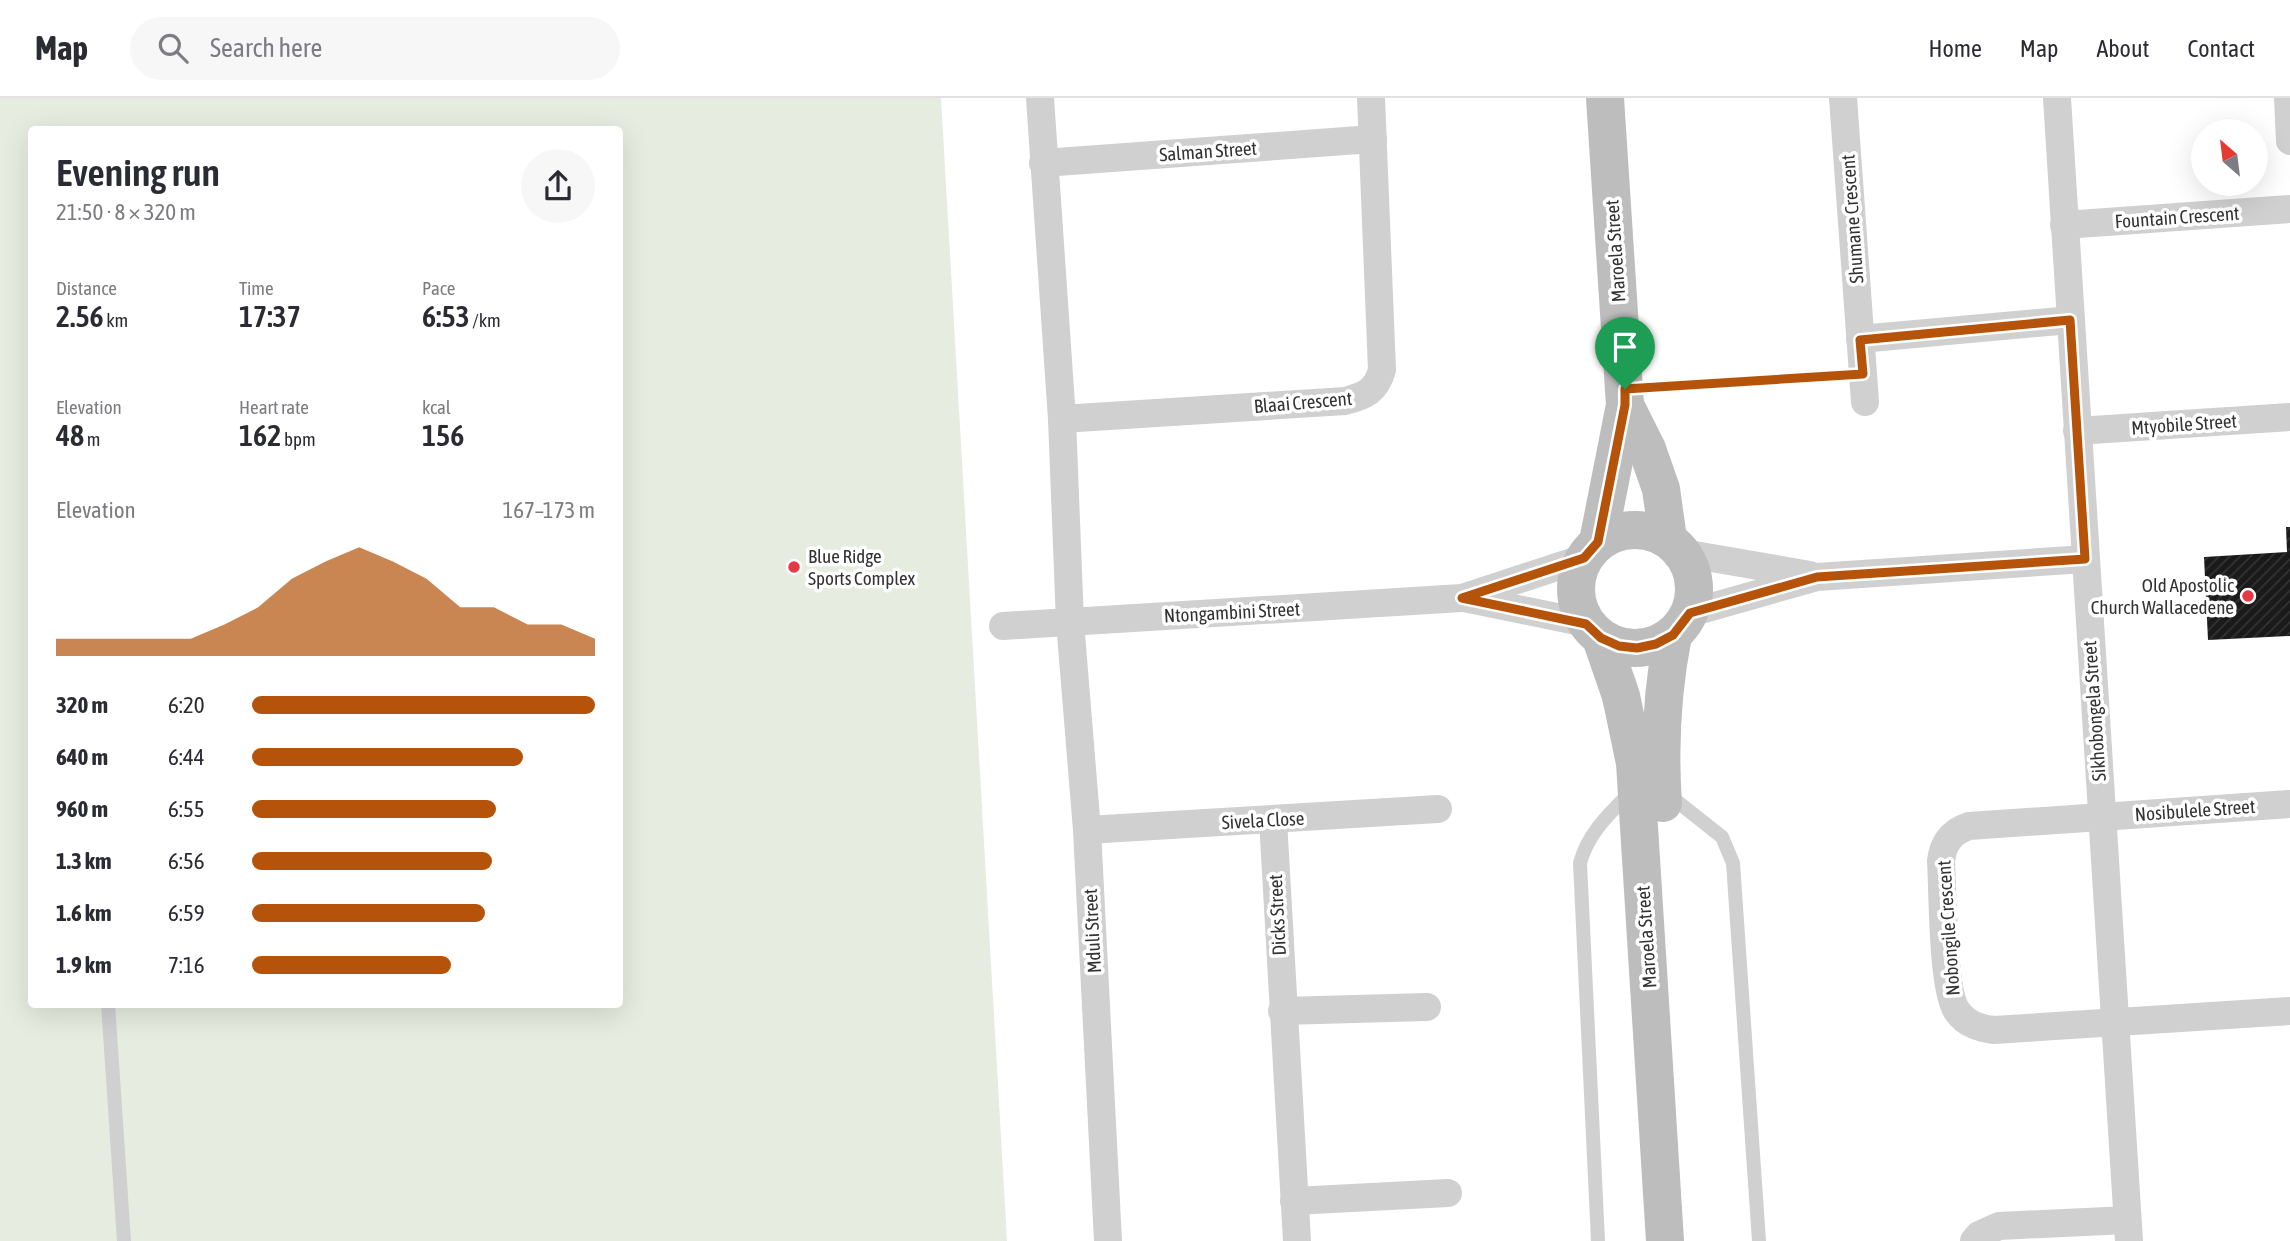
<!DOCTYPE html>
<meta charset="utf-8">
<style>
body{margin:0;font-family:"Asap Condensed",sans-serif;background:#f7f7f7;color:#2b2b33;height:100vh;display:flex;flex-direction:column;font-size:26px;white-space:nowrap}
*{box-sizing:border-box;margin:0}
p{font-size:23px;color:#7c7c81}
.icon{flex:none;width:38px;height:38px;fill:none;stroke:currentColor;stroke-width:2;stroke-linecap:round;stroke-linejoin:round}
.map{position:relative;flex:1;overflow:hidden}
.sheet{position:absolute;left:28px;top:28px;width:595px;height:882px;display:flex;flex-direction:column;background:#fff;border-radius:7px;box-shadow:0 7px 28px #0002}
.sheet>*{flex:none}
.needle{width:46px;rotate:332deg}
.buttons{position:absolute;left:2191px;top:21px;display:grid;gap:14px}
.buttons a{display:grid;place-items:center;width:77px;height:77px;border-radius:50%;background:#fff;box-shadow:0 7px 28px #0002;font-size:35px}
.pin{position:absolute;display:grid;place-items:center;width:60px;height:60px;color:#fff;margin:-72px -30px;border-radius:50% 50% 50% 0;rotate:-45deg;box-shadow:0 0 7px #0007}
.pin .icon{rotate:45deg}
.round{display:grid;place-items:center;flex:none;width:74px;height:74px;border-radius:37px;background:#f7f7f7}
.head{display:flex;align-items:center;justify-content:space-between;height:119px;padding:0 28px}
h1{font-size:38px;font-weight:600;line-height:52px}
.stats{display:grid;grid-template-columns:repeat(3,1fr);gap:10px;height:119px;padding:7px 28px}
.stats div{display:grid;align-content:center}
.stats b{font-size:30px;font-weight:600}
.stats small{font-size:19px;font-weight:400}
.stats p{font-size:19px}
.chart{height:196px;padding:14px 28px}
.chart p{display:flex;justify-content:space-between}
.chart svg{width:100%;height:126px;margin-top:7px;fill:#b45309;opacity:.7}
ul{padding:0 28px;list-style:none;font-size:23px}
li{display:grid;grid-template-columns:112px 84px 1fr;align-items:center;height:52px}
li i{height:18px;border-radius:9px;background:#b45309}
header{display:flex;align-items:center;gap:42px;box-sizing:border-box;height:98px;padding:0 35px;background:#fff;border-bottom:2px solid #e1e1e2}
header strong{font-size:33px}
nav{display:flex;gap:38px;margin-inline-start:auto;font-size:24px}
.search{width:490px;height:63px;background:#f7f7f7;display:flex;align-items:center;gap:18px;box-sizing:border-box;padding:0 24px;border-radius:38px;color:#7c7c81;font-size:26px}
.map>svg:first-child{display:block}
.pitch{fill:#e6ecdf;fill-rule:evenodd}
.building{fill:url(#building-hatch)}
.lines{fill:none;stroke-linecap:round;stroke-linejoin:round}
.path{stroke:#cdcdcd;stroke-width:4.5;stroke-dasharray:3.5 3.5;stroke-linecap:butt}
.lane{stroke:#d0d0d0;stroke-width:14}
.street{stroke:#d0d0d0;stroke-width:28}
.secondary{stroke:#bdbdbd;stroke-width:38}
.route-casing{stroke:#fff;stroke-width:14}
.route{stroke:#b45309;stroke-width:9}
.poi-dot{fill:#e63946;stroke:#fff;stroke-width:2.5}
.labels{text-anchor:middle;stroke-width:7;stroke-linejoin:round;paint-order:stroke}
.street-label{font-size:19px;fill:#333;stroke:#fff}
.poi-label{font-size:19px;fill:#333;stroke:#fff;text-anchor:start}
</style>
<header>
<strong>Map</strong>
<div class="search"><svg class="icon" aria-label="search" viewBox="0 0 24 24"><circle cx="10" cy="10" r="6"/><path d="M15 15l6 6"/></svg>Search here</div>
<nav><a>Home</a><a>Map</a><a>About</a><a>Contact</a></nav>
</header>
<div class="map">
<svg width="2290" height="1143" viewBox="0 0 2290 1143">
<defs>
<pattern id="building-hatch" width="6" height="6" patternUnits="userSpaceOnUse" patternTransform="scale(1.75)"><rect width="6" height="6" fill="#1a1a1a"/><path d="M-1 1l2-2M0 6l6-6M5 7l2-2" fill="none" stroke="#333"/></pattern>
</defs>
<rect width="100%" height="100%" fill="#fff"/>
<path class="pitch" d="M0 0H941L1007 1143H0ZM32 32H620V906H32Z"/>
<polygon class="building" points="2286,429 2290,429 2290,538 2208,542 2204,459 2287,454"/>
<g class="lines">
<polyline class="path" points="1660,289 1833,278"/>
<g class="lane">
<polyline points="1669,697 1722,739 1733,765 1759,1143"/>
<polyline points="108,906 124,1143"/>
<path d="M1598 1143 1580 765C1588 735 1610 715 1631 694"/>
</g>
<g class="street">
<polyline points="1040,0 1062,321 1070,524 1087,732 1108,1143"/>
<polyline points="1843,0 1865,304"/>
<polyline points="2057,0 2129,1143"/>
<polyline points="2288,0 2290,43"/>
<polyline points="1043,65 1373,41"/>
<polyline points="2064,127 2290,111"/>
<polyline points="1860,241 2070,222"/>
<path d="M1062 321 1345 303C1365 298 1376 293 1382 272L1371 0"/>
<polyline points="2077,333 2290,319"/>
<polyline points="1683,455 1810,477"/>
<polyline points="1464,500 1586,525"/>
<polyline points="1690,515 1817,479 2085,461"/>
<polyline points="1003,528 1462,500 1584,460"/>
<path d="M2290 706 1969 728C1951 734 1943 745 1941 763 1943 793 1942 892 1957 913 1966 926 1979 930 1994 932L2290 913"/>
<polyline points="1273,722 1297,1143"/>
<polyline points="1087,732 1438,711"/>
<polyline points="1282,913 1427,909"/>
<polyline points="1294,1103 1448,1095"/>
<polyline points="1974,1143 1979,1137 1999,1128 2127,1122"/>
</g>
<g class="secondary">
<polyline points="1625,307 1647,351 1661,391 1668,441"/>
<circle cx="1635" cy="491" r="59"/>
<polyline points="1598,444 1625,307 1605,0"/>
<polyline points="1601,540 1621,598 1635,665 1665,1143"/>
<path d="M1663 705C1659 647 1662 593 1673 537"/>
</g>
</g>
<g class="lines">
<g class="route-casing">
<polygon id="route" points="2070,222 2085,461 1817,479 1690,515 1673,537 1656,546 1637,550 1619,548 1601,540 1586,526 1462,500 1584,460 1598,444 1625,307 1625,291 1863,276 1860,242"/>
</g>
<use href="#route" class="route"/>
</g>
<g class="poi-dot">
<circle cx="794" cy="469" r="7"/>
<circle cx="2248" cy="498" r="7"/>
</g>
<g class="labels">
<g class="street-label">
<text transform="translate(1208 53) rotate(-4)" y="7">Salman Street</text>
<text transform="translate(2177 119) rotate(-4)" y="7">Fountain Crescent</text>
<text transform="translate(1852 121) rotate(-94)" y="7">Shumane Crescent</text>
<text transform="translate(1615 153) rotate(-94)" y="7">Maroela Street</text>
<text transform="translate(1303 304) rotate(-5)" y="7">Blaai Crescent</text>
<text transform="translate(2184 326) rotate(-4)" y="7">Mtyobile Street</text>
<text transform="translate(1232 514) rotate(-3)" y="7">Ntongambini Street</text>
<text transform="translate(2094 613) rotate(-94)" y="7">Sikhobongela Street</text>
<text transform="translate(2195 712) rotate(-4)" y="7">Nosibulele Street</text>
<text transform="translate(1263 722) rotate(-3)" y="7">Sivela Close</text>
<text transform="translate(1277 817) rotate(-93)" y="7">Dicks Street</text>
<text transform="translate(1948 830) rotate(-94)" y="7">Nobongile Crescent</text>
<text transform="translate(1092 833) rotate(-93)" y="7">Mduli Street</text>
<text transform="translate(1646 839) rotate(-94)" y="7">Maroela Street</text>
</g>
<g class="poi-label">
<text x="808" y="465">Blue Ridge<tspan x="808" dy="22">Sports Complex</tspan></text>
<text x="2234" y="494" text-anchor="end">Old Apostolic<tspan x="2234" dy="22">Church Wallacedene</tspan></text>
</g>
</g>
</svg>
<div class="buttons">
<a><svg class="needle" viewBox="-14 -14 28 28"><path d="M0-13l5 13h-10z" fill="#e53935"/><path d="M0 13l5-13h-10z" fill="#7c7c81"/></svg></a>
</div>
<div class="pin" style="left:1625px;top:291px;background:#1e9e55"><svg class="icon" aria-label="arrive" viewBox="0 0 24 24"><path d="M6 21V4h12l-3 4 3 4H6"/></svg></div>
<section class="sheet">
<div class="head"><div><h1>Evening run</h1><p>21:50 · 8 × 320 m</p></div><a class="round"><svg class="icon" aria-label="share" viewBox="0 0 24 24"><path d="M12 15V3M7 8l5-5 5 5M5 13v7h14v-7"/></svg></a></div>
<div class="stats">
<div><p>Distance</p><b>2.56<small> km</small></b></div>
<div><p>Time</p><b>17:37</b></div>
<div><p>Pace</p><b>6:53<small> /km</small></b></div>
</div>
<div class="stats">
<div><p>Elevation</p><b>48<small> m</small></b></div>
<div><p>Heart rate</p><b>162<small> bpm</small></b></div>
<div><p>kcal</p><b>156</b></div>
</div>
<div class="chart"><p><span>Elevation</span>167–173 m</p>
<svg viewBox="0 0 160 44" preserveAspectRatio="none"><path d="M0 44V38L10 38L20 38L30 38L40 38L50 33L60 27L70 17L80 11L90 6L100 11L110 17L120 27L130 27L140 33L150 33L160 38V44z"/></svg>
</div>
<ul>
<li><b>320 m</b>6:20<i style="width:100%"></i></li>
<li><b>640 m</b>6:44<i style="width:79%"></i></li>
<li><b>960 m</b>6:55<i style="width:71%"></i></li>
<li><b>1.3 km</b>6:56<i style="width:70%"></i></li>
<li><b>1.6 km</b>6:59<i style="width:68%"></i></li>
<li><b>1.9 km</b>7:16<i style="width:58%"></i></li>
</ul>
</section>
</div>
